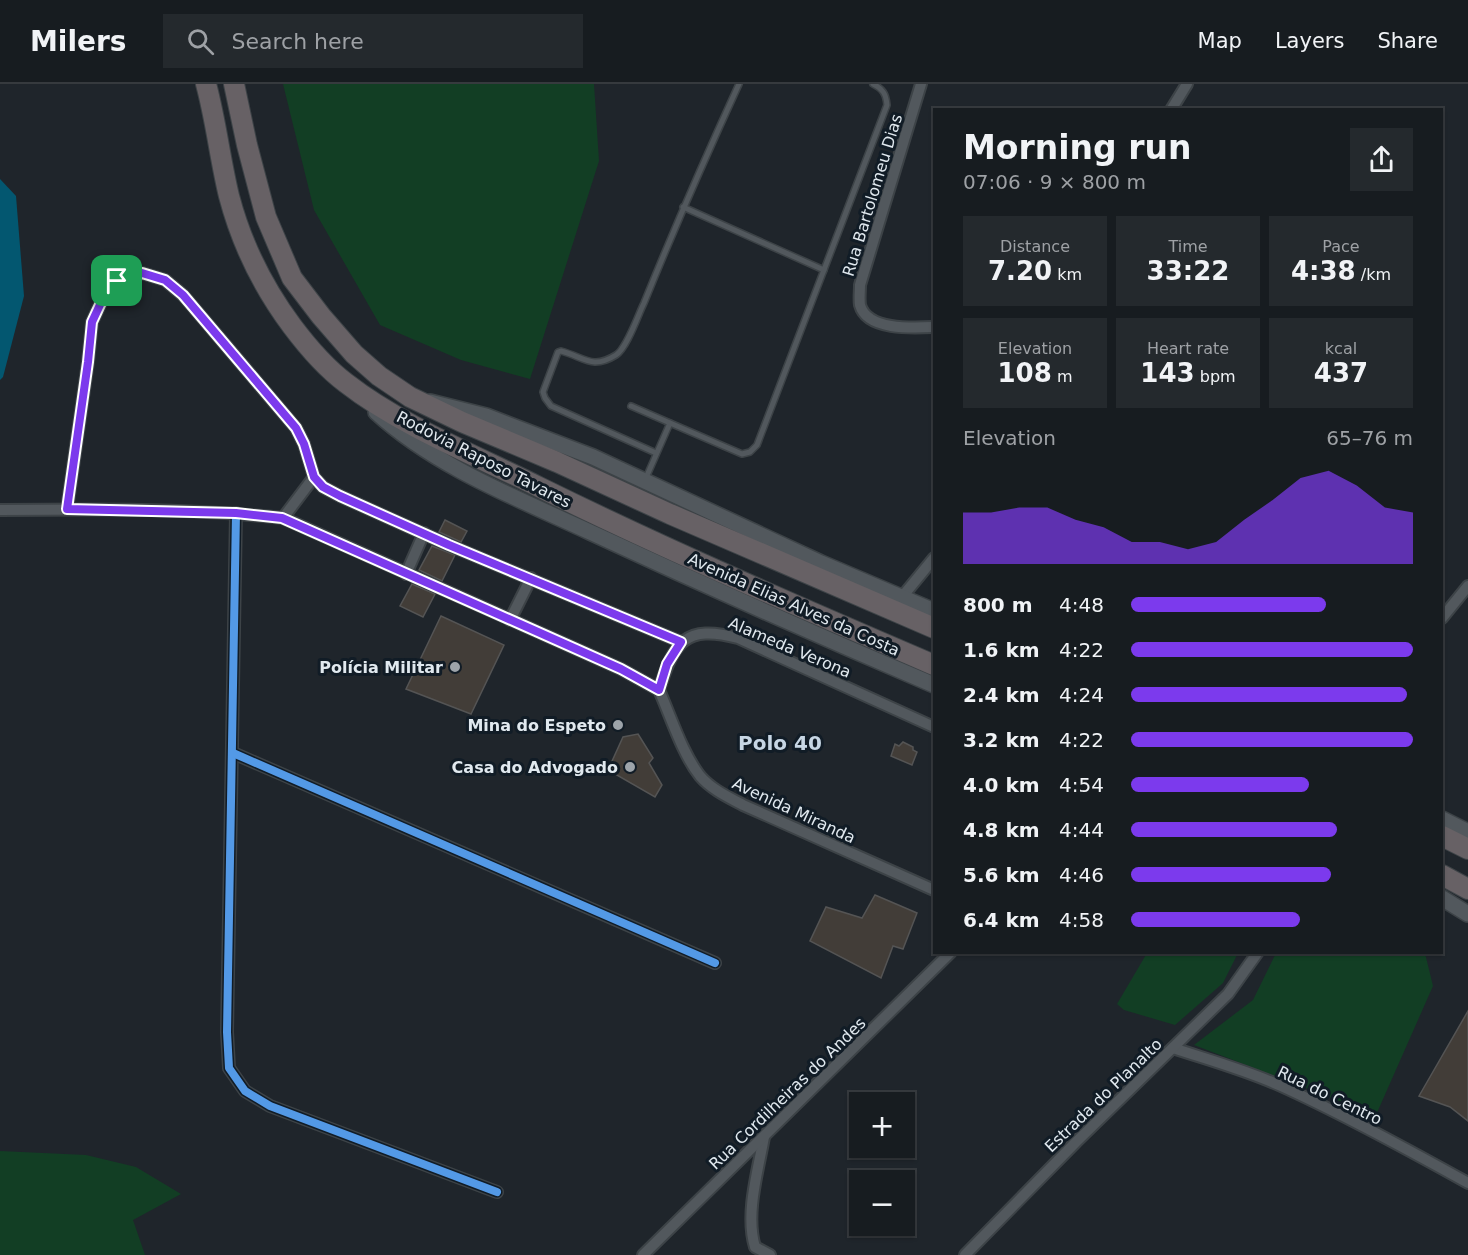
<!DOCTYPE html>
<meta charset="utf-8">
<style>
body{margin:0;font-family:"DejaVu Sans",sans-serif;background:#24292d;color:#f1f3f6;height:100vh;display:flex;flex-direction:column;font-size:22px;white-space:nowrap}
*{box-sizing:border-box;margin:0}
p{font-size:20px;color:#9ea1a5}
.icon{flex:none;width:33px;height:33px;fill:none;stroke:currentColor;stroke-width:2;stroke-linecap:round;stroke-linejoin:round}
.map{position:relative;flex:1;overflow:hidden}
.sheet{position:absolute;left:933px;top:24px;width:510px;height:846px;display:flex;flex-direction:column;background:#171c20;border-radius:0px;box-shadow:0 2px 4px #0004,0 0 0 2px #363a3e}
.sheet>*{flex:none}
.tools{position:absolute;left:849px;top:1008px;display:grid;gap:12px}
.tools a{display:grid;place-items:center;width:66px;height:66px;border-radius:0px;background:#171c20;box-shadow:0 2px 4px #0004,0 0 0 2px #363a3e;font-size:30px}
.pin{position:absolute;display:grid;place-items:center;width:51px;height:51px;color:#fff;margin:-26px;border-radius:12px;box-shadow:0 3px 9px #0006}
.round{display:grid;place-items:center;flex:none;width:63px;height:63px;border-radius:0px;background:#24292d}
.headline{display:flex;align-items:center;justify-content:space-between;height:102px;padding:0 30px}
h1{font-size:33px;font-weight:800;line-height:45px}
.metrics{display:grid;grid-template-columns:repeat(3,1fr);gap:9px;height:102px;padding:6px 30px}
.metrics div{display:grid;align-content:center;border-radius:0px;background:#24292d;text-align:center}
.metrics b{font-size:26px;font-weight:800}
.metrics small{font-size:16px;font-weight:400}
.metrics p{font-size:16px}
.chart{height:168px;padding:12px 30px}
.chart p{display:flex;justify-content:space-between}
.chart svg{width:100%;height:108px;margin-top:6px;fill:#7c3aed;opacity:.7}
ul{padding:0 30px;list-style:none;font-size:20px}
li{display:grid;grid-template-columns:96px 72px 1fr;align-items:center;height:45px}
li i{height:15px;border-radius:8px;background:#7c3aed}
header{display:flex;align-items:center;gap:36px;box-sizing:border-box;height:84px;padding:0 30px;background:#171c20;border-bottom:2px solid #363a3e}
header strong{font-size:28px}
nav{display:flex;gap:33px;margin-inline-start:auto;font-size:21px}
.search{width:420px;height:54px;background:#24292d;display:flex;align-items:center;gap:15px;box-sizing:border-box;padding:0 21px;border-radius:0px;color:#9ea1a5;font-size:22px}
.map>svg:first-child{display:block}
.green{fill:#123e24}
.water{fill:#035770}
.building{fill:#423d38;stroke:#545454;stroke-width:1.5}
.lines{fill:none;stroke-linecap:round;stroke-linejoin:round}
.service-casing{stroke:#3d4347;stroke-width:8}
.minor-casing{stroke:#3d4347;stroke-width:14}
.secondary-casing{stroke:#3d4347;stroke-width:18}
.motorway-casing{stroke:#3d4347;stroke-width:22}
.service{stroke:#52585d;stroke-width:5}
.minor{stroke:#52585d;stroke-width:10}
.secondary{stroke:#52585d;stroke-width:15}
.motorway{stroke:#676165;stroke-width:20}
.cycleway-casing{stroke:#111c26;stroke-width:11}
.cycleway{stroke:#5399e6;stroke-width:8}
.route-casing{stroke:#fff;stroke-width:12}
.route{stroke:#7c3aed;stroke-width:8}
.poi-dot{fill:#9da4aa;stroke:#111c26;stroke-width:2}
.labels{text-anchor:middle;stroke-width:6;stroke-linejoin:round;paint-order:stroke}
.street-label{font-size:16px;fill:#e1e9ef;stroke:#111c26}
.poi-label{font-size:16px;font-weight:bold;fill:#e1e9ef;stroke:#111c26;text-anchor:end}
.quarter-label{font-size:20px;font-weight:bold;fill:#c7d6e4;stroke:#111c26}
</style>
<header>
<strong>Milers</strong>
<div class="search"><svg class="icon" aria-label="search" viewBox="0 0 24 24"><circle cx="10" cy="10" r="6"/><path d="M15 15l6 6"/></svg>Search here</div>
<nav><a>Map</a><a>Layers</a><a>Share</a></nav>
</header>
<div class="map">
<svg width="1468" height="1171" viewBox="0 0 1468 1171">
<rect width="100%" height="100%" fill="#1f252b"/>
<g class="green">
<polygon points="283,0 594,0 599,77 530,295 461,276 380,241 314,126"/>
<polygon points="1147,869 1147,868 1238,869 1223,899 1175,941 1124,926 1117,920"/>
<polygon points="1276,869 1425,869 1433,902 1376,1031 1194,961 1253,916"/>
<polygon points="0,1067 86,1071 136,1083 181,1110 133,1136 145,1171 0,1171"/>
</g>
<polygon class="water" points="0,95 16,112 24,212 3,293 0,296"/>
<g class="building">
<polygon points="445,436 467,447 461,458 439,448"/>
<polygon points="432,462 455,471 442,497 419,486"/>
<polygon points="412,500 435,510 423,533 400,522"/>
<polygon points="441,532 504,561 471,630 406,605"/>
<polygon points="638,650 653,674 649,679 662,701 655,713 608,686 623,653"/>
<polygon points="903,658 913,663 913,666 917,668 912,681 891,672 895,660 899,662"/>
<polygon points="875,811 917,829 903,865 893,862 881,894 810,857 826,823 862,834"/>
<polygon points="1468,927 1468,1037 1450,1023 1419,1012"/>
</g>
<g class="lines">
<g class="service-casing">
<g id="service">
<polyline points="683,123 824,186"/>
<polyline points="631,322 670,339 645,396"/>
<path d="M670 339 742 370 750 368 757 361 887 21C886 10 883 5 873 0"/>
<path d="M656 369 551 322 545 314 543 308 558 268 561 267C584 273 592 286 616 271 627 264 638 231 644 219 674 145 706 72 739 0"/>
</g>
</g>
<g class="minor-casing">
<g id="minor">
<path d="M921 0 860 201C860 207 859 215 860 221 867 247 914 244 934 243"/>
<polyline points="1171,26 1187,0"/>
<polyline points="67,425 88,278 92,238 105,210 117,197 142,189 165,196 183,211 296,344 304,360 314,393 323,403 340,412 449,461 681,558"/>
<path d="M0 426C94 425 189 424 283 434L621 585 659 606"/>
<polyline points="236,429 227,948 229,984 245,1007 270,1022 497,1108"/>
<polyline points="283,434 314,393"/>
<polyline points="406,490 424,449"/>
<polyline points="902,513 934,474"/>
<polyline points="1442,534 1468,502"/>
<polyline points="510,536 531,494"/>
<path d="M659 606C671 633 682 669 700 692 711 705 728 713 743 721L934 806"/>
<path d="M659 606C674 558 685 540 738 554L934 643"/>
<polyline points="233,669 715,879"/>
<path d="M1173 964C1209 976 1246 986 1281 1002 1345 1031 1407 1065 1468 1099"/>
<path d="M764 1053C758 1087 745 1130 755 1163L770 1171"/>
<polyline points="643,1171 951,868"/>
<polyline points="965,1171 1076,1058 1228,910 1258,868"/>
</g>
</g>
<g class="secondary-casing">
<g id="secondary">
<polyline points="430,318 486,332 593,373 821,479 934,527"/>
<path d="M376 328C436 383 517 414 590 448 704 501 819 552 934 601"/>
<polyline points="1442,735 1468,748"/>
<polyline points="1442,814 1468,830"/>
</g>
</g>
<g class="motorway-casing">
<g id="motorway">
<path d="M206 0C216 37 220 75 229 112 241 158 263 203 292 242 307 262 326 284 346 299 401 342 477 372 539 403 669 467 801 524 934 581"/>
<polyline points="234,0 247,61 266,133 292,194 321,232 354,270 379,292 410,313 462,338 557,378 670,430 934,544"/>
<polyline points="1442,752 1468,765"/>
<polyline points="1442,791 1468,805"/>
</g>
</g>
<use href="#service" class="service"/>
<use href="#minor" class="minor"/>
<use href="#secondary" class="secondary"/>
<use href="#motorway" class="motorway"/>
<g class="cycleway-casing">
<g id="cycleway">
<polyline points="67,425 88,278 92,238 105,210 117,197 142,189 165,196 183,211 296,344 304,360 314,393 323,403 340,412 449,461 681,558"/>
<polyline points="236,429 227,948 229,984 245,1007 270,1022 497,1108"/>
<polyline points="233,669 715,879"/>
</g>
</g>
<use href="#cycleway" class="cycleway"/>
</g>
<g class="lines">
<g class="route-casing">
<polygon id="route" points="142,189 165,196 183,211 296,344 304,360 314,393 323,403 340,412 449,461 681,558 667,580 659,606 621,585 282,434 236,429 67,425 88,278 92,238 105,210 117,197"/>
</g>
<use href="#route" class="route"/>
</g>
<g class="poi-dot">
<circle cx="455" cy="583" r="6"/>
<circle cx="618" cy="641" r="6"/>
<circle cx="630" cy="683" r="6"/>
</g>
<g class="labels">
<g class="street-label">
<text transform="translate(872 111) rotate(-73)" y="6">Rua Bartolomeu Dias</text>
<text transform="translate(484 375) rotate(27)" y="6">Rodovia Raposo Tavares</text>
<text transform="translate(794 520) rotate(24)" y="6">Avenida Elias Alves da Costa</text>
<text transform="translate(790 563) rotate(23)" y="6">Alameda Verona</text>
<text transform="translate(794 726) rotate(25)" y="6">Avenida Miranda</text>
<text transform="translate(787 1009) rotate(-44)" y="6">Rua Cordilheiras do Andes</text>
<text transform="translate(1103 1011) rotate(-44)" y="6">Estrada do Planalto</text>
<text transform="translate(1330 1011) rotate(26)" y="6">Rua do Centro</text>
</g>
<g class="poi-label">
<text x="443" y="589">Polícia Militar</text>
<text x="606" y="647">Mina do Espeto</text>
<text x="618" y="689">Casa do Advogado</text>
</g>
<g class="quarter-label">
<text x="780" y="666">Polo 40</text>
</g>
</g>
</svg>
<div class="tools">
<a>+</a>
<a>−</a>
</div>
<div class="pin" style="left:117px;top:197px;background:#1e9e55"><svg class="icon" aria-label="arrive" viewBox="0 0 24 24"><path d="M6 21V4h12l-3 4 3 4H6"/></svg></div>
<section class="sheet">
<div class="headline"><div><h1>Morning run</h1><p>07:06 · 9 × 800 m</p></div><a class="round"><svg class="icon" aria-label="share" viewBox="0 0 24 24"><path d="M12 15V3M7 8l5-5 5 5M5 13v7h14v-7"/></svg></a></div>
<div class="metrics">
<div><p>Distance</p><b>7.20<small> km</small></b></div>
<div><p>Time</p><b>33:22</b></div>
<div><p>Pace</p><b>4:38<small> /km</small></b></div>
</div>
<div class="metrics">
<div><p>Elevation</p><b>108<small> m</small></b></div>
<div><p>Heart rate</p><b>143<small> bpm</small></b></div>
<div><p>kcal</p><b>437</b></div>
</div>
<div class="chart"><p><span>Elevation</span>65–76 m</p>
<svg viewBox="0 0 160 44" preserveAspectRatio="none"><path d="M0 44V23L10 23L20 21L30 21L40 26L50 29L60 35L70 35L80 38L90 35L100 26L110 18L120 9L130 6L140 12L150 21L160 23V44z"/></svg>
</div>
<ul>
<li><b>800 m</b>4:48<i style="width:69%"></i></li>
<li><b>1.6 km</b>4:22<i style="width:100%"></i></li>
<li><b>2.4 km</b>4:24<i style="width:98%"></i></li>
<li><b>3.2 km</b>4:22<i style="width:100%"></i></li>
<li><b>4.0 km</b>4:54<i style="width:63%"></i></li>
<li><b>4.8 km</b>4:44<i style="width:73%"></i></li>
<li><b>5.6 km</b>4:46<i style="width:71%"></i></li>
<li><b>6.4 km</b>4:58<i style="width:60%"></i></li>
</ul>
</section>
</div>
